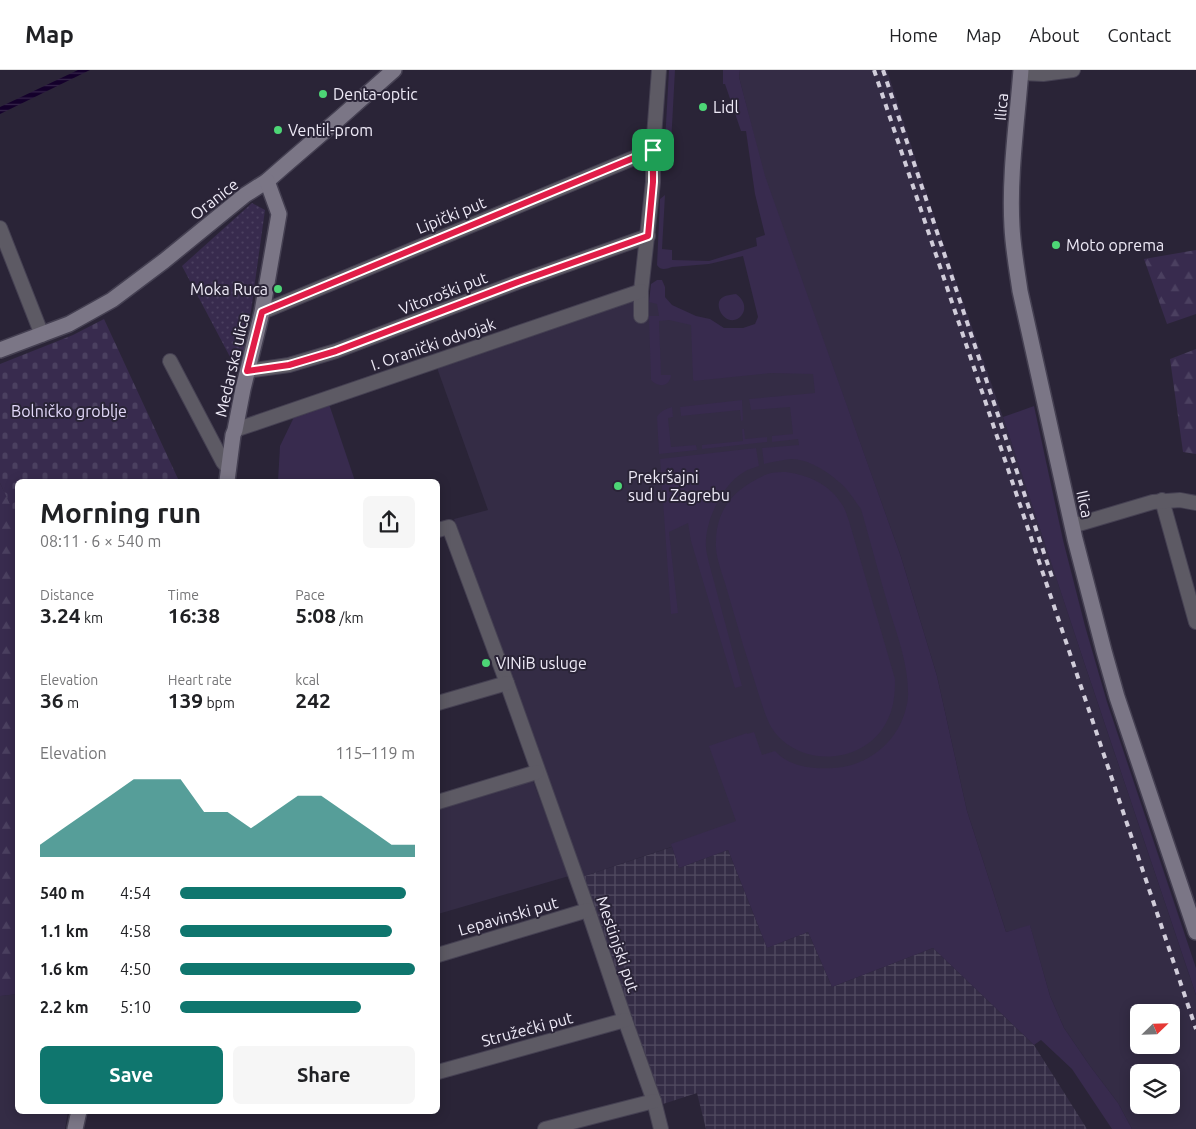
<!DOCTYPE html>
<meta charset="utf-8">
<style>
body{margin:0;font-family:Ubuntu,sans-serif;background:#f6f6f6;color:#202124;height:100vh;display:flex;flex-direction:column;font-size:19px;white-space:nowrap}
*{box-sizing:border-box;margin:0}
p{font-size:16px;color:#757577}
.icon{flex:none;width:28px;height:28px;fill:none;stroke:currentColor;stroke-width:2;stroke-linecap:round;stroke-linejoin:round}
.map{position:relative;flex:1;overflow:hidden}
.side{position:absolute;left:15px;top:409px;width:425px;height:635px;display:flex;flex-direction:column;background:#fff;border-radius:8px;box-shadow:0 2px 12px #0003}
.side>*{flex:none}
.needle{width:32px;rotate:67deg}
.buttons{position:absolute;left:1130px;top:934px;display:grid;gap:10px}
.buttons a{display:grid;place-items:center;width:50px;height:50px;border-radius:8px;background:#fff;box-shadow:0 2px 12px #0003;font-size:25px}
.pin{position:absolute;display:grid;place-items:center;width:42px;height:42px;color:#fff;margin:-21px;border-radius:10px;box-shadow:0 2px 8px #0006}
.round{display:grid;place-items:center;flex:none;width:52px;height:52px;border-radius:8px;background:#f6f6f6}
.head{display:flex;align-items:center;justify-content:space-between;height:85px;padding:0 25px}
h1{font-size:28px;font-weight:600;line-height:38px}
.stats{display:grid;grid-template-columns:repeat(3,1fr);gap:8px;height:85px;padding:5px 25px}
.stats div{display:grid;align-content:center}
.stats b{font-size:21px;font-weight:600}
.stats small{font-size:14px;font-weight:400}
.stats p{font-size:14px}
.chart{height:140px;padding:10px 25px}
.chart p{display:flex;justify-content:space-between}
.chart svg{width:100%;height:90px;margin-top:5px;fill:#0f766e;opacity:.7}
.action{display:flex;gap:10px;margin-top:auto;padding:10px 25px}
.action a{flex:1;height:58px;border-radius:8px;background:#0f766e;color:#fff;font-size:20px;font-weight:600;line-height:58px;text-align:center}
.action a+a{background:#f6f6f6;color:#202124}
ul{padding:0 25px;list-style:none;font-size:16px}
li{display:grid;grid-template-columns:80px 60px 1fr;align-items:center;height:38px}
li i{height:12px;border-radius:6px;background:#0f766e}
header{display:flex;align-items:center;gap:30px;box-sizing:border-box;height:70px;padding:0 25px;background:#fff;border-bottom:1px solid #e0e0e0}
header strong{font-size:24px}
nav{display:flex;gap:28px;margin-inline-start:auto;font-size:18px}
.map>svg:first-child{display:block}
.built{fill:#342c45;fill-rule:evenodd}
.industrial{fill:url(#industrial-grid)}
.grass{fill:#382b4e}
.forest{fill:url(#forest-firs)}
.cemetery{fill:url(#cemetery-stones)}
.park{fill:url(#park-dots)}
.water{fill:url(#water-rules)}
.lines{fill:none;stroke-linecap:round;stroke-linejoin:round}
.street-casing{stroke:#454052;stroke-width:16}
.secondary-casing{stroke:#454052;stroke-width:18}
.street{stroke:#5d5a64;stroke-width:14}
.secondary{stroke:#7b7686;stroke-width:15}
.rail{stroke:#d1cdda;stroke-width:4;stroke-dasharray:6 6;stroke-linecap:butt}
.route-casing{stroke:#fff;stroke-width:10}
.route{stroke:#e11d48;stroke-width:6}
.poi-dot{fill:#4dd676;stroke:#2a2437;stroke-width:2}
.labels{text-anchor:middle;stroke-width:4;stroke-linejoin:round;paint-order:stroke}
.poi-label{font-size:16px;fill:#eeeaf7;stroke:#2a2437;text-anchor:start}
.street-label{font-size:16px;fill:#eeeaf7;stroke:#2a2437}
.park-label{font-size:16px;fill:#e3d9fa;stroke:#2a2437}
</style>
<header>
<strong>Map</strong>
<nav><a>Home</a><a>Map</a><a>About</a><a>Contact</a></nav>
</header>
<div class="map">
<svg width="1196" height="1059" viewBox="0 0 1196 1059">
<defs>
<pattern id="industrial-grid" width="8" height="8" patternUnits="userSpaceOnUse" patternTransform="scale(1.25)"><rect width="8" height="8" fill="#342c45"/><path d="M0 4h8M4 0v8" fill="none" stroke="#524b61"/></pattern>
<pattern id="forest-firs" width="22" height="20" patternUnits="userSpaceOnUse" patternTransform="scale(1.25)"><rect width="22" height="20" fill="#382b4e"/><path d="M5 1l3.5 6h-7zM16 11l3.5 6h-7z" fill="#4b4060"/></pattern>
<pattern id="cemetery-stones" width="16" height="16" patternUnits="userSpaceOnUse" patternTransform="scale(1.25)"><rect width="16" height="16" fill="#382b4e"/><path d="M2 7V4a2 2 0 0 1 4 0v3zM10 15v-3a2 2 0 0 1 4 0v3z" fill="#4b4060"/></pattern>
<pattern id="park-dots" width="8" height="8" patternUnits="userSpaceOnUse" patternTransform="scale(1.25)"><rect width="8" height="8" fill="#382b4e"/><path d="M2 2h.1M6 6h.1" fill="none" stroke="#4b4060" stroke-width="1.8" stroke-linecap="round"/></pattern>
<pattern id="water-rules" width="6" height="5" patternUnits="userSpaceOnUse" patternTransform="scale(1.25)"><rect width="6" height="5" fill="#14002b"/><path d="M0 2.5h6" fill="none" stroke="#36254a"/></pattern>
</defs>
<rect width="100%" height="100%" fill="#2a2437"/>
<g class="built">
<path d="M740 0H887L938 158 1017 388 1085 595 1196 925V1059H1132L1118 1033 1090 996 1064 958 1050 926 1030 856 1006 862 967 741 937 606 901 487 764 106 739 7ZM1139 942H1171V975H1139ZM1139 1002H1171V1035H1139Z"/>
<polygon points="630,229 659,233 770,300 823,299 879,477 926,672 858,714 582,807 565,764 454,449 488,440 436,295"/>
<polygon points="530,703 569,806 438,844 438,734"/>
<polygon points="17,924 18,1041 68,1041 65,1059 0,1059 0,926"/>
</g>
<polygon class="industrial" points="672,777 679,798 728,780 767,878 808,862 832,917 933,878 1034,975 1087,1059 706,1059 697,1023 663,1034 582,807"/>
<g class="grass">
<polygon points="669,0 675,0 670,93 665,92 664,90"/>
<path d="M723 0H740L739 7 765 106 901 487 937 606 967 741 1006 862 1030 855 1050 926 1064 958 1090 996 1118 1033 1132 1059H1112L1072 999 1041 970 1034 975 933 878 832 917 808 862 767 878 728 780 679 798 671 774 736 751 709 676 747 663V664L754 662 762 685 775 681C791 699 820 700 843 697 872 692 897 670 905 642 906 637 908 632 908 627 909 598 899 570 890 542 880 508 871 474 861 439 854 430 848 419 839 412 827 401 808 389 791 389 782 390 772 392 764 394L762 378 799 375 798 369 772 372V366L793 364 790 337 751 340 749 329 815 323 813 304 771 303 694 311 693 309 691 255 669 250 659 251 661 305H671C670 317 658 318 651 310L649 246H659L657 234 649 232 651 214 657 210H662L665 217V227L672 235 696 246 710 249 724 258H743L755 254 758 247 743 186 709 194 672 197C666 199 661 201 657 195L660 129 665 125 662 179 672 180V190L709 191 757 176 756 168 765 165 755 124 746 61H741L725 14H723Z"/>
<path d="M736 224C757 239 733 262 721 243 719 239 718 236 719 232 721 225 730 225 736 224Z"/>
<polygon points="742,330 743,350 741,351 740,340 681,346 680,337"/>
<polygon points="328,331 355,411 278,411 280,376 296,343"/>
<polygon points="1034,336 1063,470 1085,556 1107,632 1196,898 1196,925 1085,595 1003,347"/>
<path d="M672 337 673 347 668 348 671 377 696 375 697 380 659 384 657 347C660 341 666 339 672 337Z"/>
<polygon points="742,359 744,359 745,369 767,367 767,372 702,379 702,375 743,371"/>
<path d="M756 378 759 396C754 398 748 399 744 402 722 414 704 453 706 477 706 482 708 488 709 493L742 616 735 618 691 471 688 453 669 462 678 543 671 544 660 389Z"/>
<path d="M786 402C809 405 831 415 843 436 846 441 847 446 849 451L895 609C895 624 894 639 886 653 865 693 805 698 776 664 766 652 763 636 758 622 753 606 748 590 743 575 737 554 731 533 725 513 721 500 715 485 716 472 716 446 728 426 750 413 757 409 763 405 771 403 776 402 781 402 786 402Z"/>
</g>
<g class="forest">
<polygon points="1196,180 1196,244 1167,254 1144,189"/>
<polygon points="1196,279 1196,384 1183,382 1170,289"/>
<polygon points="0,413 18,449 18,924 0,926"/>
</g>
<polygon class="cemetery" points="104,249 179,411 18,411 17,449 0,413 0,294 73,265"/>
<polygon class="park" points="252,133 265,140 251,241 240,302 229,285 182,196"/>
<polygon class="water" points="78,0 90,0 0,44 0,37"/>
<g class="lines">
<g class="street-casing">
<g id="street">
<polyline points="1021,3 1043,4 1073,0"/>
<polyline points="0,158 42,265"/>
<polyline points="262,242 653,80"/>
<polyline points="641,246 641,221 653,112 653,80 659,0"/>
<polyline points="170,291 223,392 229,399"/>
<polyline points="247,301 289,295 336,281 518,212 648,166"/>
<polyline points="235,360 638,222 641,221"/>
<polyline points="1162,430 1196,552"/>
<polyline points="1072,456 1153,432 1180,430 1196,433"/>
<polyline points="438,460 449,457 507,613 588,840 625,950 654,1031 661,1059"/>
<polyline points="438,633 507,613"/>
<polyline points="438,732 537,702"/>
<polyline points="438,885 588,840"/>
<polyline points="438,1002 625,950"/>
<polyline points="545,1059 654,1031"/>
</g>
</g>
<g class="secondary-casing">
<g id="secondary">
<path d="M1021 0C1017 52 1009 105 1012 157 1013 178 1017 200 1020 221L1075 469 1104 581 1117 627 1196 862"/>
<polyline points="0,280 69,254 112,230 164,191 245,125 267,111 283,97 341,47 394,0"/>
<polyline points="227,411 233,365 235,360 243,319 262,242 279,144 267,111"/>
<polyline points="75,1059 79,1041"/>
</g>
</g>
<use href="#street" class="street"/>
<use href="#secondary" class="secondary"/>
<g class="rail">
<polyline points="874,0 1196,959"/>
<polyline points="883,0 1052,507"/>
</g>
</g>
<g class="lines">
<g class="route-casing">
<polygon id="route" points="653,80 653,112 648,166 518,212 336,281 289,295 247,301 262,242"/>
</g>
<use href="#route" class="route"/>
</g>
<g class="poi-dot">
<circle cx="323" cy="24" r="5"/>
<circle cx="703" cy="37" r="5"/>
<circle cx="278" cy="60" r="5"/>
<circle cx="1056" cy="175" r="5"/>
<circle cx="278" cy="219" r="5"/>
<circle cx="618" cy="416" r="5"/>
<circle cx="486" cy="593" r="5"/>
</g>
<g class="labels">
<g class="poi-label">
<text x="333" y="30">Denta-optic</text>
<text x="713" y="43">Lidl</text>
<text x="288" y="66">Ventil-prom</text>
<text x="1066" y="181">Moto oprema</text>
<text x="268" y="225" text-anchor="end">Moka Ruca</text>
<text x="628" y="413">Prekršajni<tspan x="628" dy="18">sud u Zagrebu</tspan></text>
<text x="496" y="599">VINiB usluge</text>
</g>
<g class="street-label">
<text transform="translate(1001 37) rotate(-85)" y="6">Ilica</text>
<text transform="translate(214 129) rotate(-38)" y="6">Oranice</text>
<text transform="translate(451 145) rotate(-22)" y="6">Lipički put</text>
<text transform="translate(443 223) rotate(-21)" y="6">Vitoroški put</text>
<text transform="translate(433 274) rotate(-19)" y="6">I. Oranički odvojak</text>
<text transform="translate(232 295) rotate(-77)" y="6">Medarska ulica</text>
<text transform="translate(1085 434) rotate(78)" y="6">Ilica</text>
<text transform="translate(508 846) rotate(-16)" y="6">Lepavinski put</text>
<text transform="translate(618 874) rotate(71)" y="6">Mestinjski put</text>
<text transform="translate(527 959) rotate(-15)" y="6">Stružečki put</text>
</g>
<g class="park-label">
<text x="69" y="347">Bolničko groblje</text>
</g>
</g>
</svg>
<div class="buttons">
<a><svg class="needle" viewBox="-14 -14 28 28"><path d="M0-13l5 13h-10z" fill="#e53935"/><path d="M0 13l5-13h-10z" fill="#757577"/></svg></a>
<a><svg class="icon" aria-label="layers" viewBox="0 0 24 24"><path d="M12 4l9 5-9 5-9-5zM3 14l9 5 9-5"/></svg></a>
</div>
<div class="pin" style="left:653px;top:80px;background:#1e9e55"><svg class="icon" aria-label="arrive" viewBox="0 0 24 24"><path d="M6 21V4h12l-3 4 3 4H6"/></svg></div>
<section class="side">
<div class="head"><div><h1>Morning run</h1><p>08:11 · 6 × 540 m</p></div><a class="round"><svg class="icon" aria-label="share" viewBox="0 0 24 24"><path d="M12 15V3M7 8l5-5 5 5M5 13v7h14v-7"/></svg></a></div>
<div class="stats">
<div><p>Distance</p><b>3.24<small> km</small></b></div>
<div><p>Time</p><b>16:38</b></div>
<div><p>Pace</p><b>5:08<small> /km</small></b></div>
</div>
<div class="stats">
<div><p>Elevation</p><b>36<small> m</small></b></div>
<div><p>Heart rate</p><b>139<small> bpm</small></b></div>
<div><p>kcal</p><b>242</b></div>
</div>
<div class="chart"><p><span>Elevation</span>115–119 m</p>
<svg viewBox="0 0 160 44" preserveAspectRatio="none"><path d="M0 44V38L10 30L20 22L30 14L40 6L50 6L60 6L70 22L80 22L90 30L100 22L110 14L120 14L130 22L140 30L150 38L160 38V44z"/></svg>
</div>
<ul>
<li><b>540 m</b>4:54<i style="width:96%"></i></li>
<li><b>1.1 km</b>4:58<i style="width:90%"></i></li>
<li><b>1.6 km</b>4:50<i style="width:100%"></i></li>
<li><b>2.2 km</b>5:10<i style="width:77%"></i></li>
</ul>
<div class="action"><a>Save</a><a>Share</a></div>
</section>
</div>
